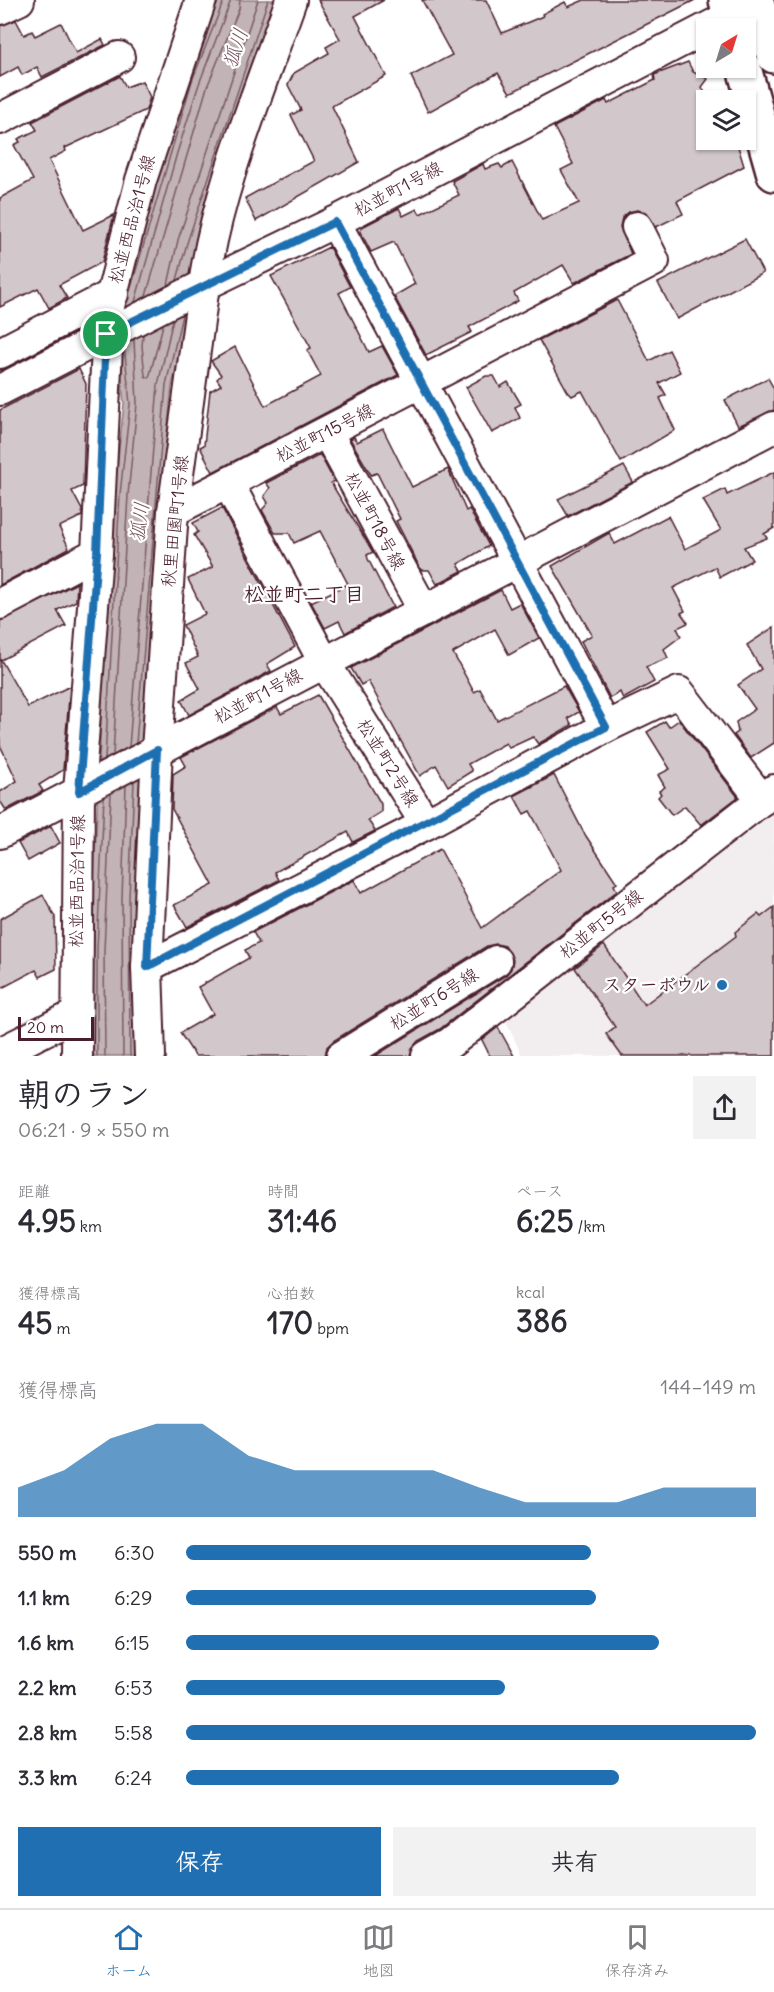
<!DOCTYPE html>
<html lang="ja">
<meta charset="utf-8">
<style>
body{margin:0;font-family:Delius,"Klee One",sans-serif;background:#f2f2f3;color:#2b2b33;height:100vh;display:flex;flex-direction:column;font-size:22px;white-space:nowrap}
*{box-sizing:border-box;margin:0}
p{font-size:20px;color:#7c7c81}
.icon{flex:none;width:33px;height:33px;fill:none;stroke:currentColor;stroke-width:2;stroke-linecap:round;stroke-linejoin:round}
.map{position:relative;height:1056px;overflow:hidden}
.side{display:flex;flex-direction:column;background:#fff;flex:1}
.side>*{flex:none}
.needle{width:39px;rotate:38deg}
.buttons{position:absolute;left:696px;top:18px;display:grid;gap:12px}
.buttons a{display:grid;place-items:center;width:60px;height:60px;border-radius:0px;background:#fff;box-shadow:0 2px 4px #0004;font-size:30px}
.scale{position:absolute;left:18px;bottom:15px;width:76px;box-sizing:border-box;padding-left:6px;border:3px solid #4a1f2b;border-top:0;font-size:16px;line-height:21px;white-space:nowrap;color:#4a1f2b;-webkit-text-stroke:4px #fff;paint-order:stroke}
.pin{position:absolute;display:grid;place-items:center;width:51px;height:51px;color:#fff;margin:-26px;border:3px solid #fff;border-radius:50%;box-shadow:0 2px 6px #0007}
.round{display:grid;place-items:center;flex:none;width:63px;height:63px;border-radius:0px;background:#f2f2f3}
.head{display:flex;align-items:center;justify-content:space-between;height:102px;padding:0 18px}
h1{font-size:33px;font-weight:800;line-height:45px}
.stats{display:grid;grid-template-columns:repeat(3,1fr);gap:9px;height:102px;padding:6px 18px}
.stats div{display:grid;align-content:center}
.stats b{font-size:30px;font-weight:800}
.stats small{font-size:16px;font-weight:400}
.stats p{font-size:16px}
.chart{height:168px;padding:12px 18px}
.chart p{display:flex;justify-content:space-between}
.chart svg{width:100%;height:108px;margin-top:6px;fill:#1f6fb2;opacity:.7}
.primary-button{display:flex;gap:12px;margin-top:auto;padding:12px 18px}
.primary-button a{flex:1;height:69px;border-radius:0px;background:#1f6fb2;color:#fff;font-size:24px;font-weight:800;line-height:69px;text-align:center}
.primary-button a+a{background:#f2f2f3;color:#2b2b33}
ul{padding:0 18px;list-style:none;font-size:20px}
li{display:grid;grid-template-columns:96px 72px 1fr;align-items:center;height:45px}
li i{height:15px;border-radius:8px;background:#1f6fb2}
.dock{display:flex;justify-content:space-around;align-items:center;height:84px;border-top:2px solid #e1e1e2;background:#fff;font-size:16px;color:#7c7c81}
.dock a{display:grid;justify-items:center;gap:3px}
.dock .active{color:#1f6fb2}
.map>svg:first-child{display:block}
.built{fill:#f2eeef}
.water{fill:#c1b3b6;stroke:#91787e;stroke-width:1.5}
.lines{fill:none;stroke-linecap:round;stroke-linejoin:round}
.shore{stroke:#7a5a63;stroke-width:1.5}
.building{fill:#d2c7cb;stroke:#4a1f2b;stroke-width:1.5}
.street-casing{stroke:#4a1f2b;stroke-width:34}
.highway-casing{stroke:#4a1f2b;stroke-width:38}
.street{stroke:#fff;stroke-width:30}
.highway{stroke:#fff;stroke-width:33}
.route-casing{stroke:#fff;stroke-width:12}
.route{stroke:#1f6fb2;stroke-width:8}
.poi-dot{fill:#1f6fb2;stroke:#fff;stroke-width:2}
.labels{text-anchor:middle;stroke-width:4.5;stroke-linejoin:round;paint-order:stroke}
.street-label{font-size:18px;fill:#4a1f2b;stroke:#fff}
.poi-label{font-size:18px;font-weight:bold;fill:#4a1f2b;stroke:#fff;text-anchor:end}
.water-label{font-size:20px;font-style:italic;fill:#74535c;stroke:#fff}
.neighbourhood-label{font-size:20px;font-weight:bold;fill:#4a1f2b;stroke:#fff}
</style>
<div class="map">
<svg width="774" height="1056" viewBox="0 0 774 1056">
<rect width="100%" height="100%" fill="#fff"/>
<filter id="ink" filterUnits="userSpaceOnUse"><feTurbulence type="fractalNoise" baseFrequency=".0167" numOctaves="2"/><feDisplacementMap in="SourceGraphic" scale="12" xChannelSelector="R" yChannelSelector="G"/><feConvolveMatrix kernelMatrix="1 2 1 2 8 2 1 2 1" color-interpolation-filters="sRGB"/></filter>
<g filter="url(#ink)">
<polygon class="built" points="774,807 774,1056 522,1056 504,1016"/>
<g class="water">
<polygon points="219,0 282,0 190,305 172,386 161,493 140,783 135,898 136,1056 91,1056 91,949 104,648 114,494 124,404 118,343 119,317 138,240 186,79"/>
<polygon points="83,322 90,334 0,381 0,366"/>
</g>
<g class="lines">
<g class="shore">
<polyline points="177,280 187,243 268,0"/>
<polyline points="168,285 178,240 258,0"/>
<polyline points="130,291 192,81 224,0"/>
<polyline points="146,296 207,87 239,9 240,0"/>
<polyline points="135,302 177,153 199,84 231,0"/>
<polyline points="143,335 142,346 145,376 149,378 163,325"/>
<polyline points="136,743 166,385 182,315"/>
<polyline points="129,747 158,385 173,319"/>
<polyline points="113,755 128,495 137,404 134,340"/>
<polyline points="105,759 120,494 130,404 124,344"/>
<polyline points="97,1056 97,949 104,797"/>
<polyline points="105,1056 104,950 111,793"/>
<polyline points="123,1056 122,898 126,785"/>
<polyline points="130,1056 129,898 134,781"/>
</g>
</g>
<g class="building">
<polygon points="318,0 384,0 355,16 386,76 332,106 359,162 256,221 245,198 314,161 291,115 301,110 288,85 294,73 329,53 326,47 340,39"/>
<polygon points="422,0 486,0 502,33 543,16 542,14 565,2 568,7 584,0 695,0 510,93 498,73 428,112 411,76 452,55"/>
<polygon points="16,20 24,35 32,31 35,36 61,23 76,53 102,39 105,45 42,77 37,67 22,75 18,67 0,77 0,26"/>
<polygon points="688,62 693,72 708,79 702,87 706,95 706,140 736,140 744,166 677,201 683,214 656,227 646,212 637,210 629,212 622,218 620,227 631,254 574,283 563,265 514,293 518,301 469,327 472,332 426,355 394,296 415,284 394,242 371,252 360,231 362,227 399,208 403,216 417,209 420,214 459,195 452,181 483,164 485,169 499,164 502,168 512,162 542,220 579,203 561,170 573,164 554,127 606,100 608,104 655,80 654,75"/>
<polygon points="120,76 126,87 142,81 150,97 146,110 65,148 66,151 49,160 83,230 114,215 102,262 59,285 67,298 49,308 38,288 0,307 0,198 33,180 14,145 20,142 18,139 37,130 32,122"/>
<polygon points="745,239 763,273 677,319 658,283"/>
<polygon points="329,247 350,287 339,293 369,352 382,346 398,375 213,472 200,447 204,445 210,391 221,385 217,379 221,375 211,361 235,347 265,406 321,376 307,350 311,348 271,276"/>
<polygon points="617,300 649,361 669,350 680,372 659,383 666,395 660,398 675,430 621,462 582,391 572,396 568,392 539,340"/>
<polygon points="79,369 86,384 83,486 72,491 82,510 82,516 59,527 69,548 0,585 0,410"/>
<polygon points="486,376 494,376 500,387 508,382 521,404 515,407 520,418 492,433 466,387"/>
<polygon points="768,378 774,389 774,410 738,426 725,400"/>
<polygon points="383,429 412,487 448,469 466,511 469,509 489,546 458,564 462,571 437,584 429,570 421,570 396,521 400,519 377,473 371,475 350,439 354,437 357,442"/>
<polygon points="320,455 334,481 331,483 373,552 367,555 368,559 393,607 345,633 339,621 325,628 311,602 348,584 320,531 294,543 289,533 275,533 262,510 268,503 264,496 270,488 266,483"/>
<polygon points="624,466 633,482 568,516 558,499"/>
<polygon points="774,472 774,528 764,534 767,538 744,547 752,560 720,577 715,567 673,588 685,611 681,613 688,623 677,628 681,636 664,649 668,658 646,667 654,682 623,699 620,692 610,698 581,641 592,635 552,566 609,533 615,544 668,516 685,549 721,530 703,500 725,489 727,495"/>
<polygon points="222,508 295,647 267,664 271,671 189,715 181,700 200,689 186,663 198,657 183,625 205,614 188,579 213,567 194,535 198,532 193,523"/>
<polygon points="77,583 76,601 57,610 66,626 1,660 28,707 70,686 63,770 39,785 43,791 6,810 0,801 0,792 17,781 0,745 0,621"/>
<polygon points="501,590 510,608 520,603 539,638 509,655 495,629 453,653 474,692 480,689 497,720 564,686 579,712 568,718 572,725 538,744 533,737 509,748 506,743 468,764 472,771 448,786 436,765 420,776 368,681 361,685 351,668"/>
<polygon points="774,627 774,743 751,758 734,735 738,732 736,722 755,709 738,685 761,669 747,645"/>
<polygon points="318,695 381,804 381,812 368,820 375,831 353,842 348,832 275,872 279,880 187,927 174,905 213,885 172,809 173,774 186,766 181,757 277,707 281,714"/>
<polygon points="679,720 738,797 701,825 685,806 672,815 658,797 661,794 659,791 665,787 658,775 670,769 647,732 665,721 669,727"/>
<polygon points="554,775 584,833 617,883 614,885 617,891 440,1029 418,1041 412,1048 410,1056 375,1056 506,975 511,969 513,960 505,946 496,944 487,946 333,1041 327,1047 325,1056 195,1056 180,1033 213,1014 198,987 249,958 245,950 259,943 253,932 354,880 361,893 440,849 482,928 561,870 530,811 524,814 514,796"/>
<polygon points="51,826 60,843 28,861 18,843"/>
<polygon points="43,895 55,917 56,969 40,977 36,970 0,989 0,919"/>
<polygon points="774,907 774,1056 622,1056 606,1034 615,1027 575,968 604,945 644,1005 736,936 735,932 758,914 761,917"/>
<polygon points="498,1027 514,1056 490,1056 482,1040"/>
</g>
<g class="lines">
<g class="street-casing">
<g id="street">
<polyline points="0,9 19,0"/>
<polyline points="0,119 119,57"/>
<polyline points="335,222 606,727"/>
<polyline points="0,353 113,294"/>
<polyline points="0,390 196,289 335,222 730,16"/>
<polyline points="327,432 424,611"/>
<polyline points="228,483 654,261 637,227"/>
<polyline points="0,604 97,553"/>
<polyline points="426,824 606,727 679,692 762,800"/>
<polyline points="0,833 774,427"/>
<polyline points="147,967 426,824 324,662 228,483 173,511"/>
<polyline points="0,1053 75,1015"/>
<polyline points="77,1056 79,792 97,553 109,306 141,180 201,0"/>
<path d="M150 1056 147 967 157 750 173 511 204 285C216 193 260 89 291 0"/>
<polyline points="342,1056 496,961"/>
<polyline points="427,1056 450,1043 518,990 774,790"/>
</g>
</g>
<g class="highway-casing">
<g id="highway">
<polyline points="726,0 733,28"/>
<polyline points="756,0 774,56"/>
<polyline points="744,68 774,174"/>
</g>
</g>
<use href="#street" class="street"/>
<use href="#highway" class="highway"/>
</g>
</g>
<g class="lines" filter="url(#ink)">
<g class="route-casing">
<polygon id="route" points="335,222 606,727 147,967 157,750 79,792 97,553 106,334"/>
</g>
<use href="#route" class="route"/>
</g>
<circle class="poi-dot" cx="722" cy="985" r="6"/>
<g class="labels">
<g class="street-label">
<text transform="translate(398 189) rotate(-28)" y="6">松並町1号線</text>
<text transform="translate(132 219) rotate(-75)" y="6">松並西品治1号線</text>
<text transform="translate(325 433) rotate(-27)" y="6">松並町15号線</text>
<text transform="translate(175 521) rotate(-84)" y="6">秋里田園町1号線</text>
<text transform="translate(375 521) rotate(62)" y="6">松並町18号線</text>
<text transform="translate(258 696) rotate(-28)" y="6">松並町1号線</text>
<text transform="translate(388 763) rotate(58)" y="6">松並町2号線</text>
<text transform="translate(77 881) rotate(-89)" y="6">松並西品治1号線</text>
<text transform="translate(601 924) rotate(-38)" y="6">松並町5号線</text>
<text transform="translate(434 999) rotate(-32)" y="6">松並町6号線</text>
</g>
<g class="poi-label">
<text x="710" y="991">スターボウル</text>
</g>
<g class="water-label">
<text transform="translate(235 48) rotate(-72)" y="7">狐川</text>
<text transform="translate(139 522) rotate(-82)" y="7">狐川</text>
</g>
<g class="neighbourhood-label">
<text x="304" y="601">松並町二丁目</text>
</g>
</g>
</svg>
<div class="buttons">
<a><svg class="needle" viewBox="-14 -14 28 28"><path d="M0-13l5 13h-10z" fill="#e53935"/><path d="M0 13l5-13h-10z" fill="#7c7c81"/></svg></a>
<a><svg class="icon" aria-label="layers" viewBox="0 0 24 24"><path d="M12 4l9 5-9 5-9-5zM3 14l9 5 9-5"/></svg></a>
</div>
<div class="scale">20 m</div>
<div class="pin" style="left:106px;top:334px;background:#1e9e55"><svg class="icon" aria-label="arrive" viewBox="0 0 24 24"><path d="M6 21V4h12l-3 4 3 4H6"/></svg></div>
</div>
<section class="side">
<div class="head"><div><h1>朝のラン</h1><p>06:21 · 9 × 550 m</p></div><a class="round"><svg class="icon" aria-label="share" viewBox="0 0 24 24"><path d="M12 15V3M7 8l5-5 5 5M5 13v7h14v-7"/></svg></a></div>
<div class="stats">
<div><p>距離</p><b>4.95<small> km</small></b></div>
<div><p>時間</p><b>31:46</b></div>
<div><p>ペース</p><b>6:25<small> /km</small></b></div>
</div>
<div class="stats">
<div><p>獲得標高</p><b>45<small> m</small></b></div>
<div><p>心拍数</p><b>170<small> bpm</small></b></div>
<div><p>kcal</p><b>386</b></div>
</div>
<div class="chart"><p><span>獲得標高</span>144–149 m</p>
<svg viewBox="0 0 160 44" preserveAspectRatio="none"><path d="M0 44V32L10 25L20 12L30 6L40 6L50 19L60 25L70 25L80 25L90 25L100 32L110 38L120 38L130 38L140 32L150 32L160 32V44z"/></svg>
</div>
<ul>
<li><b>550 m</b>6:30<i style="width:71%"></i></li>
<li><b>1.1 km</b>6:29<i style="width:72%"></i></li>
<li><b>1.6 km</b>6:15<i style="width:83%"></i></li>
<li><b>2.2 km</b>6:53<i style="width:56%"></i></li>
<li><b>2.8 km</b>5:58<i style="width:100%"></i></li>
<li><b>3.3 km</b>6:24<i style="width:76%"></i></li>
</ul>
<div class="primary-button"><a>保存</a><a>共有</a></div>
</section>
<nav class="dock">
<a class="active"><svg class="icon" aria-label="home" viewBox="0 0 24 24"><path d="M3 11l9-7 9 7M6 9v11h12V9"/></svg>ホーム</a>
<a><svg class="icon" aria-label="map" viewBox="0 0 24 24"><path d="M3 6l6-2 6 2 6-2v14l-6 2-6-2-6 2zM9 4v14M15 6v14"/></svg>地図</a>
<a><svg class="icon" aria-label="saved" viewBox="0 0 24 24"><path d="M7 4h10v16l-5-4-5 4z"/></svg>保存済み</a>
</nav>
